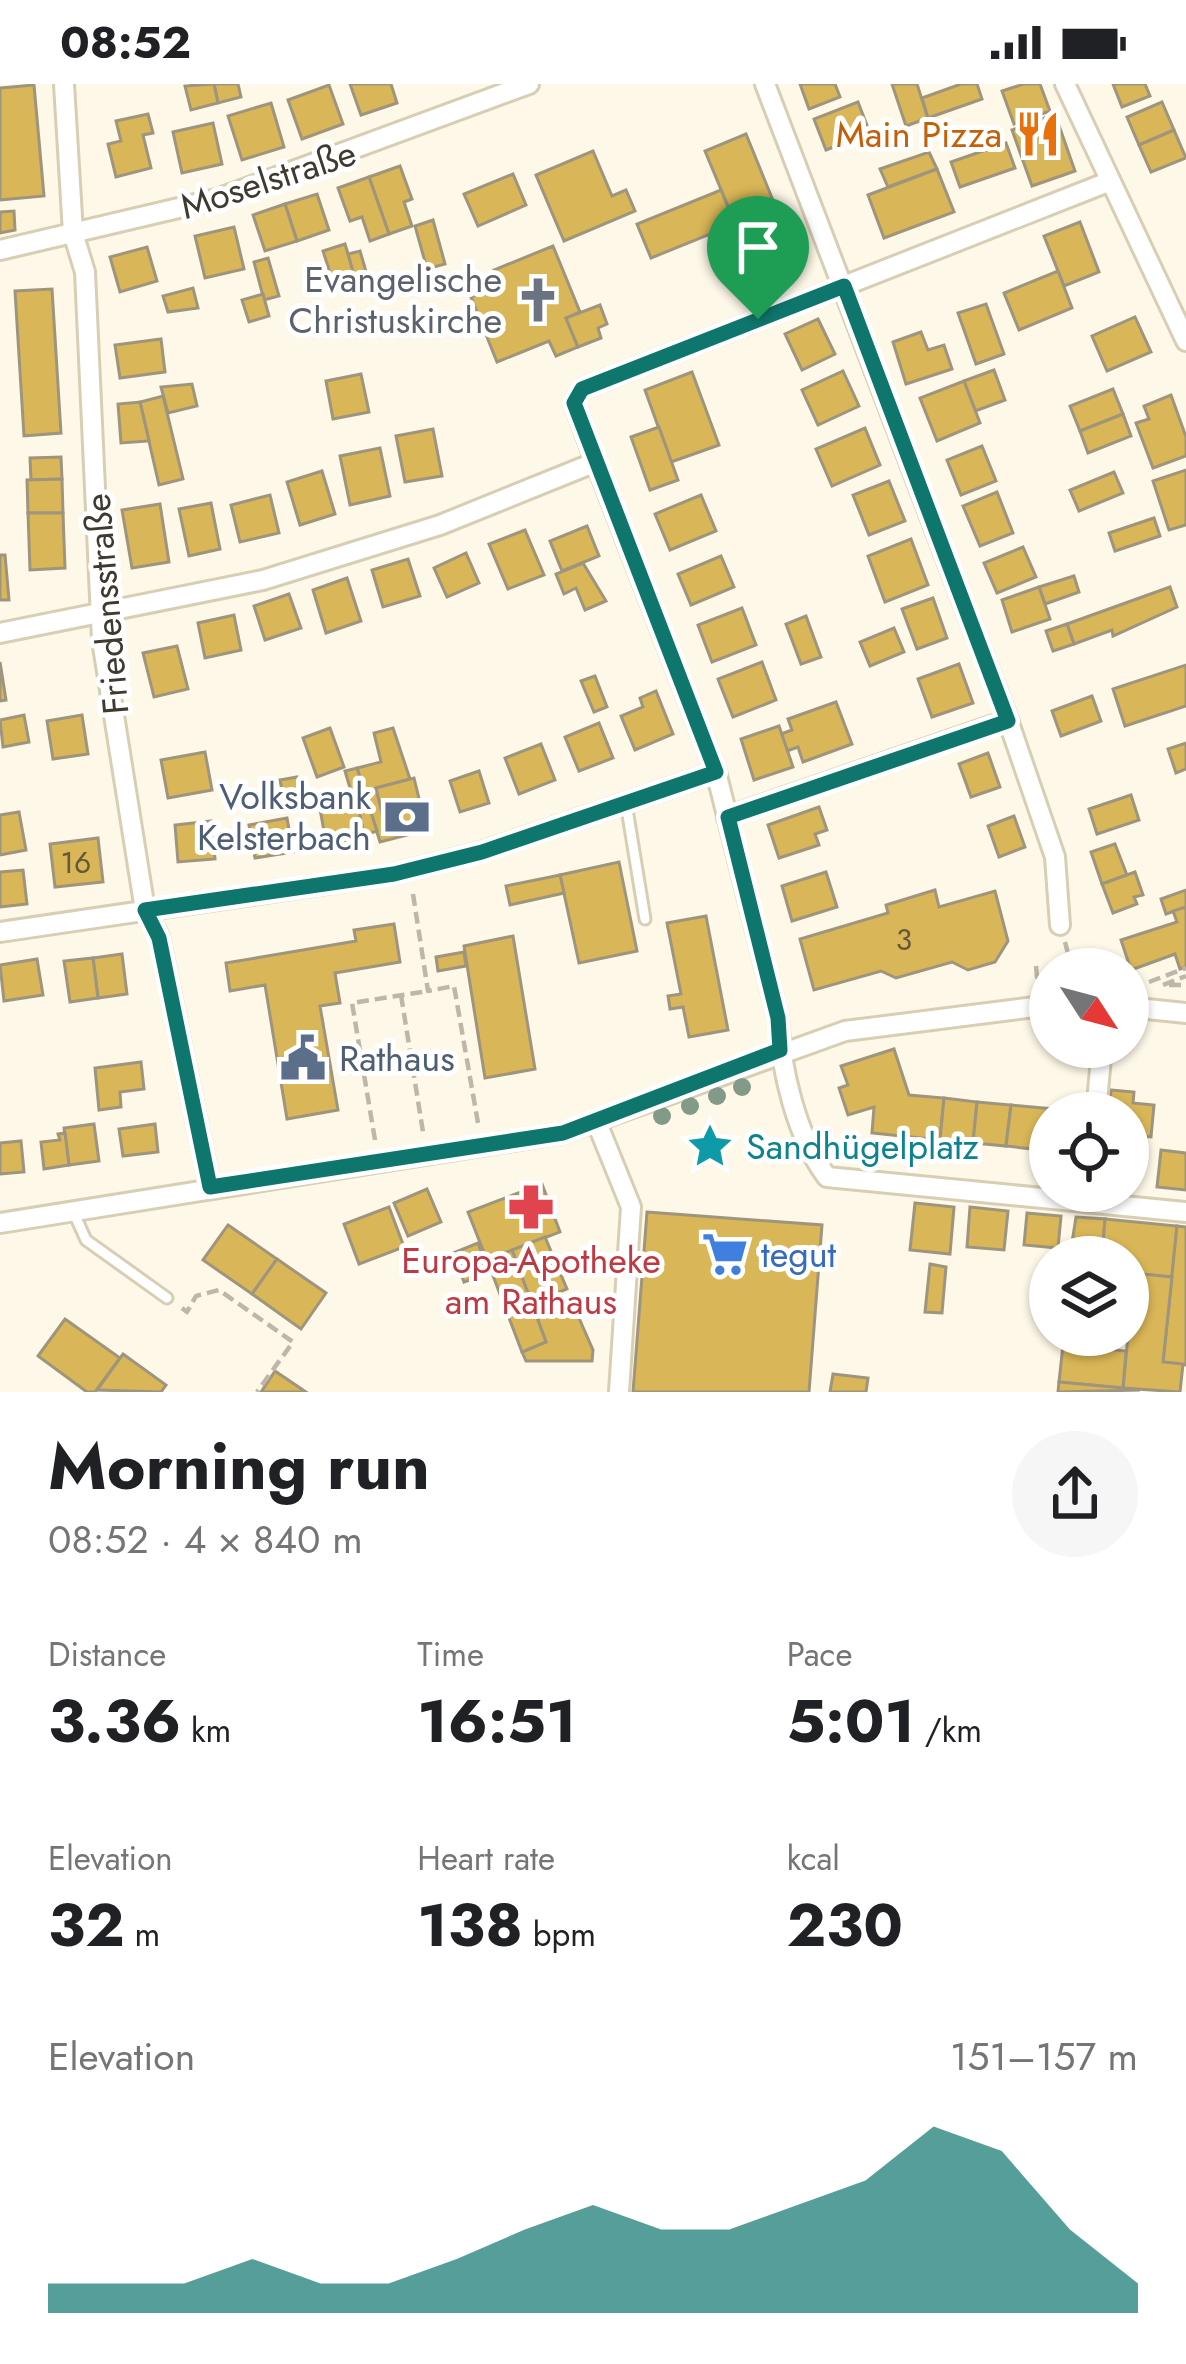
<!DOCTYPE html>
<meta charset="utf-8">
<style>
body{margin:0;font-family:Jost,sans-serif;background:#f6f6f6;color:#202124;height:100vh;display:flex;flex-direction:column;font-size:45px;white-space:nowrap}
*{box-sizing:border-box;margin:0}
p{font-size:39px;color:#757577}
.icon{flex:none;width:66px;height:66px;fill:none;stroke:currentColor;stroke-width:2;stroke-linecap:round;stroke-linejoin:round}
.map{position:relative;height:1308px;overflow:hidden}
.drawer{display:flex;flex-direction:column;background:#fff;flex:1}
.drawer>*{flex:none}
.needle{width:78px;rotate:126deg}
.controls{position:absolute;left:1029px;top:864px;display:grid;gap:24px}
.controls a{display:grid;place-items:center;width:120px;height:120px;border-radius:50%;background:#fff;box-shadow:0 3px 9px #0004;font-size:60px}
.pin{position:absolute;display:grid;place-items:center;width:102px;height:102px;color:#fff;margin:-123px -51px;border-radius:50% 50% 50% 0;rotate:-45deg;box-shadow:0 0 12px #0007}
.pin .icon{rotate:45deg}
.round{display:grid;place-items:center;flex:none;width:126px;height:126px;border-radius:63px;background:#f6f6f6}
.head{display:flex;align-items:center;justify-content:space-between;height:204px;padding:0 48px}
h1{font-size:66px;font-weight:700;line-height:90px}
.figures{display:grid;grid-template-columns:repeat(3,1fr);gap:18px;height:204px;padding:12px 48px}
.figures div{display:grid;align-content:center}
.figures b{font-size:60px;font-weight:700}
.figures small{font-size:33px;font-weight:400}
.figures p{font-size:33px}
.chart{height:336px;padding:24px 48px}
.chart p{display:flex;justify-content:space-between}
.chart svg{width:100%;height:216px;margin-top:12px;fill:#0f766e;opacity:.7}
.status{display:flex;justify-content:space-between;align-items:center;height:84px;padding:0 60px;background:#fff;direction:ltr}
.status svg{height:33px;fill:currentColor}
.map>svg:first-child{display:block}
.building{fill:#d9b657;stroke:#9f957d;stroke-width:3}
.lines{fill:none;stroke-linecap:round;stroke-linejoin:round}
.lane-casing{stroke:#d8ceb4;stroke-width:15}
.street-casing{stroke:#d8ceb4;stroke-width:24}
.path{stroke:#bcb7a8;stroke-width:4.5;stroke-dasharray:12 6;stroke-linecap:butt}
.lane{stroke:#fff;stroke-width:9}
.street{stroke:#fff;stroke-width:18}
.tree{fill:#849a88}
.route-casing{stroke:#fff;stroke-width:24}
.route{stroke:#0f766e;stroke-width:15}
.labels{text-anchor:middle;stroke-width:10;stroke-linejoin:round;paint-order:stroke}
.number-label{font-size:30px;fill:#655939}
.food-label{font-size:36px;fill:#c56008;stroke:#fff;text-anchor:end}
.street-label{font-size:36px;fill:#3e3a2f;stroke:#fff}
.worship-label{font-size:36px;fill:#5b616d;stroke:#fff;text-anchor:end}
.service-label{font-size:36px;fill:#4e5e75;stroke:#fff;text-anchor:end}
.culture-label{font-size:36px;fill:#0d838f;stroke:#fff;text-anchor:start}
.shop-label{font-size:36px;fill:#366cbe;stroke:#fff;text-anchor:start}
.health-label{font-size:36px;fill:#be3a42;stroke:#fff}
</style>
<div class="status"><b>08:52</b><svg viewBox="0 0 49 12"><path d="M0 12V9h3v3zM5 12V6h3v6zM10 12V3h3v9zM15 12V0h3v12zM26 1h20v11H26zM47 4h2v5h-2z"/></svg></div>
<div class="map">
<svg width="1186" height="1308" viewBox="0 0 1186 1308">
<rect width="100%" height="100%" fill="#fef8e8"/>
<g class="building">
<polygon points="214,0 238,0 241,13 218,19"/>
<polygon points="214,0 218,19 191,26 185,2"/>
<polygon points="350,0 391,0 397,19 361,31"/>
<polygon points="800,0 835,0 840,13 809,25"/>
<polygon points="892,0 917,0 928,34 906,42"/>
<polygon points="961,0 977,0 982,15 928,34 922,14"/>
<polygon points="1024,0 1040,0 1050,27 1014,40 1002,7"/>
<polygon points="1113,0 1145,0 1150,12 1122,23"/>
<polygon points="34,1 44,112 0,116 0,4"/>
<polygon points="329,1 343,40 302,55 288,16"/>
<polygon points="858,18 870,49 826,66 814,35"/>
<polygon points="1162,18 1174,46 1139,61 1127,33"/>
<polygon points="271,19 284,63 242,76 228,32"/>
<polygon points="148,30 153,49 143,51 151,84 116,93 108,60 121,57 116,37"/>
<polygon points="1055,30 1075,87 1032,102 1012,46"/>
<polygon points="213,39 222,80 182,89 173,48"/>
<polygon points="1174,46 1186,74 1151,88 1139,61"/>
<polygon points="746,50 785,146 745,163 705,67"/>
<polygon points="1006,59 1015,84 960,103 951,78"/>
<polygon points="593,67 612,112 626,106 635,127 564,157 536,91"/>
<polygon points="929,68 937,85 888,103 880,85"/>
<polygon points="400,82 412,115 404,118 412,142 389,150 369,93"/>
<polygon points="937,85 954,128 884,154 868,111"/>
<polygon points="513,90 526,121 478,142 464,110"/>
<polygon points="369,93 389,150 370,157 362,133 350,137 338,104"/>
<polygon points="721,106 735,140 651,174 637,140"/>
<polygon points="317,110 329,146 297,157 285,120"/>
<polygon points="285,120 297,157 265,167 253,131"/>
<polygon points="14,127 15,146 0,149 0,128"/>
<polygon points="433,136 445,180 427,185 415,142"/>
<polygon points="1080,138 1099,188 1064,202 1044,152"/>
<polygon points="234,143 244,185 205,194 195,152"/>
<polygon points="345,160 354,189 332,195 323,167"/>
<polygon points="553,162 580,228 566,234 578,263 556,272 549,257 497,278 471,213 500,201 494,186"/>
<polygon points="147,163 157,197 120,208 110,173"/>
<polygon points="360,167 368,194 356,198 348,170"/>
<polygon points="268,174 279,212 264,216 254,178"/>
<polygon points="1058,187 1072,224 1019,246 1004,209"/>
<polygon points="193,204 198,224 168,228 163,212"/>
<polygon points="52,205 61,349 24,352 15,207"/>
<polygon points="263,210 269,232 249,238 242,216"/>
<polygon points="986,220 1004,270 976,280 958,229"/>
<polygon points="600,221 607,240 598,244 601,254 578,263 566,234"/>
<polygon points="1135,233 1151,268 1107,287 1092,252"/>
<polygon points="818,235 835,270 802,286 785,250"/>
<polygon points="921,248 928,266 944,261 952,285 906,300 893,258"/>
<polygon points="161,255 165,288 120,294 115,261"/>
<polygon points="994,286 1005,316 975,327 964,297"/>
<polygon points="843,287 859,322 818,341 802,306"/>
<polygon points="692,288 719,361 671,378 645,306"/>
<polygon points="361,290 369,328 333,335 326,297"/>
<polygon points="964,297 980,339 937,357 920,314"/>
<polygon points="192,300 197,322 168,329 161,303"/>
<polygon points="1113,305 1123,330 1080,347 1070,322"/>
<polygon points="1171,311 1186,353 1186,372 1153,384 1136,339 1149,335 1144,322"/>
<polygon points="163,312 183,395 159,401 140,318"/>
<polygon points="140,318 149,357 121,359 118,320"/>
<polygon points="1123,330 1131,352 1088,369 1080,347"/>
<polygon points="659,343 678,396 650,406 631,353"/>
<polygon points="865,344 880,381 832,402 816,365"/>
<polygon points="433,345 442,392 405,398 396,352"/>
<polygon points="982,362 996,397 961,411 947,376"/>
<polygon points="380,364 390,412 350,421 340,372"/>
<polygon points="61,373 62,395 31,396 30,374"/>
<polygon points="1186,386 1186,441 1169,446 1153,397"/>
<polygon points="322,387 335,430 300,441 287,398"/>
<polygon points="1114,388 1123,409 1079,427 1070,406"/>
<polygon points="62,395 63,429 28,429 27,396"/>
<polygon points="889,397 905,437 869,451 853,411"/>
<polygon points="997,408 1013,449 980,462 963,422"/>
<polygon points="270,411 279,449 240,458 231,421"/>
<polygon points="701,411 716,447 670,466 655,430"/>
<polygon points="211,419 220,465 189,472 179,425"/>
<polygon points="160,420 169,478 132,484 122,426"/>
<polygon points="28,429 63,429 65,484 30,486"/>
<polygon points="1154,434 1160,452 1115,467 1109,449"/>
<polygon points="587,442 599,472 562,487 550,457"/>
<polygon points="525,446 544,491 508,505 489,460"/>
<polygon points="911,455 928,501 885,518 868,472"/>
<polygon points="1023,463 1036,493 997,509 984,479"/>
<polygon points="466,469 479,499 447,513 434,484"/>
<polygon points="0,471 5,471 9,516 0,516"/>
<polygon points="721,472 734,503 691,521 678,490"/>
<polygon points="408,475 420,512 383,523 372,486"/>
<polygon points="583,479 606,517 585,526 576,504 564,510 556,490"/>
<polygon points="1074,492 1079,508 1045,520 1039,503"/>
<polygon points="347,494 361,537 326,549 313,506"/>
<polygon points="1039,503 1050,535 1012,548 1002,516"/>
<polygon points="1170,503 1177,523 1113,552 1112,546 1074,560 1067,540"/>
<polygon points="289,510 301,544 265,556 254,522"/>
<polygon points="933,514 947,554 917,565 902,525"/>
<polygon points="742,524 756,561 712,578 698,541"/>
<polygon points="234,531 241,566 205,574 198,539"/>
<polygon points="806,532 821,573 801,580 786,540"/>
<polygon points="1067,540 1074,560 1053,567 1046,547"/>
<polygon points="894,544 904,568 870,582 860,558"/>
<polygon points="177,562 188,605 154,613 143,569"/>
<polygon points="0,578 6,616 0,617"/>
<polygon points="762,578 776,616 733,633 718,595"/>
<polygon points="959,580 973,619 932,633 918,595"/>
<polygon points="1186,581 1186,622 1125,642 1113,605"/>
<polygon points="595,592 607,623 594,628 581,597"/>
<polygon points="656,607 673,650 635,666 621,632 643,623 640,614"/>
<polygon points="1092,612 1101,637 1061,652 1052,627"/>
<polygon points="836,618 852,660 803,678 798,663 787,667 781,650 792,646 788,635"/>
<polygon points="24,631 29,658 3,663 0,636"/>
<polygon points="82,631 88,670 53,675 47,637"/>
<polygon points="599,639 613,674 579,687 565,653"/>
<polygon points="779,642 793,683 754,696 741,655"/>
<polygon points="330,644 344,683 317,693 303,654"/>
<polygon points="393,644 410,695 376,704 386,745 424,735 427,746 380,758 357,684 381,678 374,649"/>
<polygon points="1186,659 1186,685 1176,689 1168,665"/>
<polygon points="541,660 555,696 519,710 505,674"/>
<polygon points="205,668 212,706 168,714 161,676"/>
<polygon points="988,669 1000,703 971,713 959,680"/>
<polygon points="357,684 365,710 353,714 345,687"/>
<polygon points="479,687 489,719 460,728 450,697"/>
<polygon points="297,693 303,724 286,727 280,696"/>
<polygon points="414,694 424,735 386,745 376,704"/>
<polygon points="365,710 377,747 364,751 356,713"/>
<polygon points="1131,711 1139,736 1097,750 1089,725"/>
<polygon points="357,718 365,757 327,764 320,725"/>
<polygon points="819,723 827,746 815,750 819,761 779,774 768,741"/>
<polygon points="19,728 26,766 0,771 0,731"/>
<polygon points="1014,732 1025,763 999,773 988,742"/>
<polygon points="287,734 293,768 255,774 249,741"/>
<polygon points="211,737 215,775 178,778 175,741"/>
<polygon points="98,754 103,798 55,803 50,760"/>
<polygon points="1115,760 1127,791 1102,800 1091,768"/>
<polygon points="619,778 637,867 579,879 560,791"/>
<polygon points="23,786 27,820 0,823 0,788"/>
<polygon points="826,788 837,823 792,837 782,802"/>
<polygon points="1135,788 1143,811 1134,813 1137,820 1113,829 1102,800"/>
<polygon points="560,791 564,809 510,821 506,802"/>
<polygon points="935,806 939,823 995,807 1008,857 995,878 968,886 952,878 896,894 881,887 814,906 800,855 888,829 886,821"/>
<polygon points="1186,806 1186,823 1166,830 1161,815"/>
<polygon points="1186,823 1186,883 1180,885 1175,870 1131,886 1121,856 1177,838 1173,827"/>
<polygon points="706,832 728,946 689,953 683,923 670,925 668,912 681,910 667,839"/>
<polygon points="394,840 400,878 335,889 340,919 320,922 338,1026 287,1035 265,901 230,907 226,879 356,857 354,846"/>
<polygon points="513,852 535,985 485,994 464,862"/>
<polygon points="464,868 466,882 438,887 436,873"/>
<polygon points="122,870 127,910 98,914 93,874"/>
<polygon points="93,874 98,914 70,918 64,877"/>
<polygon points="37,875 43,911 4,917 0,881"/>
<polygon points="894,965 909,1011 944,1014 940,1056 872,1049 874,1023 848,1031 839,1004 848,1001 841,982"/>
<polygon points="141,978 144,1005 120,1008 121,1023 99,1026 95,984"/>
<polygon points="1111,1006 1134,1008 1133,1019 1154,1021 1151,1053 1139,1052 1137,1075 1128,1074 1128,1029 1109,1029"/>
<polygon points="944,1014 977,1018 973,1059 940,1056"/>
<polygon points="977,1018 1011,1021 1006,1062 973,1059"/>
<polygon points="1011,1021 1065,1026 1050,1029 1050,1067 1006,1062"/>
<polygon points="94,1040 99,1077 69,1081 64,1044"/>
<polygon points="155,1040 158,1068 123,1072 119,1045"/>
<polygon points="65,1049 69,1081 44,1085 41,1058 60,1056 58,1050"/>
<polygon points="21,1057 24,1088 0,1090 0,1059"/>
<polygon points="1161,1066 1186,1069 1186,1106 1157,1103"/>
<polygon points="542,1100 560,1148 487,1176 468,1128"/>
<polygon points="427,1105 441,1138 408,1152 394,1119"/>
<polygon points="915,1119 954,1123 950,1170 910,1166"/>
<polygon points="389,1123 404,1163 359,1180 344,1140"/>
<polygon points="970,1123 1008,1127 1004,1166 967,1163"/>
<polygon points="647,1128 822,1141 809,1308 633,1308"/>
<polygon points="1027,1129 1061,1132 1058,1164 1024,1161"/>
<polygon points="1076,1133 1105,1135 1102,1173 1071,1165"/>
<polygon points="1105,1135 1177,1142 1172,1193 1128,1189 1128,1173 1102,1173"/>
<polygon points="228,1141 277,1175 252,1210 203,1176"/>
<polygon points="1177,1142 1186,1143 1186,1281 1163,1278"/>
<polygon points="545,1153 567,1205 545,1214 549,1225 571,1216 593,1266 592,1277 526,1277 522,1268 546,1258 512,1166"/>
<polygon points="478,1159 489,1189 464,1198 453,1169"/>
<polygon points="512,1166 546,1258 522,1268 487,1176"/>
<polygon points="277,1175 326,1209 301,1245 252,1210"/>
<polygon points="930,1180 946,1183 942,1229 925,1228"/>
<polygon points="1134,1189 1172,1193 1163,1278 1183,1280 1180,1308 1123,1304"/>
<polygon points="65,1235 120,1274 95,1308 87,1308 38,1272"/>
<polygon points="1063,1261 1126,1267 1123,1304 1059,1298"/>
<polygon points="123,1270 166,1301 161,1308 97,1306"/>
<polygon points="275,1287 306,1308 261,1308"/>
<polygon points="833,1290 868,1294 866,1308 830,1308"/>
<polygon points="1059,1298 1123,1304 1140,1306 1058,1308"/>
</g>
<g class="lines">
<g class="lane-casing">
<g id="lane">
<polyline points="626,719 645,835"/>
<polyline points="73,1127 86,1156 167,1214"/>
</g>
</g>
<g class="street-casing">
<g id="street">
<polyline points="64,0 73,149 85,188 102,556 145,826 159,853 210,1103"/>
<polyline points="765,0 1008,636 1055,773 1060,841"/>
<polyline points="1065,0 1186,257"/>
<polyline points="0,166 217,115 529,0"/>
<path d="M596 378 716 688 778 934C781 985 796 1052 827 1093L1186 1128"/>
<polyline points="0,549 263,496 440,441 596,378 574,319 582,305 1108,98"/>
<polyline points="727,733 1008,636"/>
<polyline points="0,848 394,790 481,768 716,688"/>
<polyline points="1128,923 1186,929"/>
<polyline points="1096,1029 1102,963"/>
<polyline points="597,1039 631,1123 619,1308"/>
<polyline points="0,1139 563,1049 845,947 1050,921"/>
</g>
</g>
<g class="path">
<polyline points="413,810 428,907 454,902 478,1039"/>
<polyline points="1065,858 1071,881"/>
<polyline points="1036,882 1037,893 1050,894"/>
<polyline points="1081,882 1081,885"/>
<polyline points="1149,898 1186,884"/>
<polyline points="1163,901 1186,892"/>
<polyline points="1169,901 1186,901"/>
<polyline points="401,911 423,1048"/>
<polyline points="375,1056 352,919 428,907"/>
<polyline points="182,1224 187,1228 196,1212 219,1206 293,1258 257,1308"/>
</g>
<use href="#lane" class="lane"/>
<use href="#street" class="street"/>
</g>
<g class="tree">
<circle cx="742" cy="1003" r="9"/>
<circle cx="717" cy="1012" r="9"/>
<circle cx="690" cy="1022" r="9"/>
<circle cx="662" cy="1032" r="9"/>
</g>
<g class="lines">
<g class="route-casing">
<polygon id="route" points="844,202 1008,637 728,733 778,934 780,966 563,1049 210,1103 159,854 145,826 394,790 482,768 716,688 574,319 582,305"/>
</g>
<use href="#route" class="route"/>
</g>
<defs>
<g id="restaurant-bare" transform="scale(3.6)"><path d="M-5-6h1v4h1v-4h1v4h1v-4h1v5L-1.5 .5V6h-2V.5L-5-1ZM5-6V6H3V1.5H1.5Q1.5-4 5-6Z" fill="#e8710a" stroke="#fff" stroke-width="2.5" paint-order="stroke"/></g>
<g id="church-bare" transform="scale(3.6)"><path d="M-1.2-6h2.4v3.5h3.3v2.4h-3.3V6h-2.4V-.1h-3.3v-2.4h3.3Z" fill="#6b7280" stroke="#fff" stroke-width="2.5" paint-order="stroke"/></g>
<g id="bank-bare" transform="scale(3.6)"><path d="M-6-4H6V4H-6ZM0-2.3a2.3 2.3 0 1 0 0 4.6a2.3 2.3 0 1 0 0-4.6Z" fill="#5c6f8a" stroke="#fff" stroke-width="2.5" paint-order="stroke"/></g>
<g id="civic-bare" transform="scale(3.6)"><path d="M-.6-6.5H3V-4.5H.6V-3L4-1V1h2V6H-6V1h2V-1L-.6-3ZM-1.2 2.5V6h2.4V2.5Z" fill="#5c6f8a" stroke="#fff" stroke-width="2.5" paint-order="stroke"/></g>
<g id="sight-bare" transform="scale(3.6)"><path d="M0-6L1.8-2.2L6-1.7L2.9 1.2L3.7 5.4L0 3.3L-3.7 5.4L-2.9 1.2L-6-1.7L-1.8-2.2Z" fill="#0f9aa8" stroke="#fff" stroke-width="2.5" paint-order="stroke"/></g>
<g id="pharmacy-bare" transform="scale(3.6)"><path d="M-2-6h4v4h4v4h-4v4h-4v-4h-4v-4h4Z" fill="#e0444e" stroke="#fff" stroke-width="2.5" paint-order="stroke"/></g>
<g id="supermarket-bare" transform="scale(3.6)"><path d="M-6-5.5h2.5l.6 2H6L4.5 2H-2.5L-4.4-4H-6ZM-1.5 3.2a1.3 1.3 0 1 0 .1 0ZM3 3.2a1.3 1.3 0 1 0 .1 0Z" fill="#3f7fe0" stroke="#fff" stroke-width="2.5" paint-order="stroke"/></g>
</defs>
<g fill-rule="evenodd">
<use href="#restaurant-bare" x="1038" y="50"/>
<use href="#church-bare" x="538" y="216"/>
<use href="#bank-bare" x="407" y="733"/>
<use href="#civic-bare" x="303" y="974"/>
<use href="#sight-bare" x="710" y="1062"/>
<use href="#pharmacy-bare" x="531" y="1123"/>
<use href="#supermarket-bare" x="725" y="1170"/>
</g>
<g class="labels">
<g class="number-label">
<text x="76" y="789">16</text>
<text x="904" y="866">3</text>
</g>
<g class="food-label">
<text x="1002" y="63">Main Pizza</text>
</g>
<g class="street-label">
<text transform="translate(268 95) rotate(-18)" y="13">Moselstraße</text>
<text transform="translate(106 520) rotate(-95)" y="13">Friedensstraße</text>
</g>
<g class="worship-label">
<text x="502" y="208">Evangelische<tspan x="502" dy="41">Christuskirche</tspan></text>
</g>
<g class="service-label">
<text x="371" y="725">Volksbank<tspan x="371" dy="41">Kelsterbach</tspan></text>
<text x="339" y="987" text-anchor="start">Rathaus</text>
</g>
<g class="culture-label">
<text x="746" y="1075">Sandhügelplatz</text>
</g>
<g class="shop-label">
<text x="761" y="1183">tegut</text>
</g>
<g class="health-label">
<text x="531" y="1189">Europa-Apotheke<tspan x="531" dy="41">am Rathaus</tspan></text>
</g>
</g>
</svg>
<div class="controls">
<a><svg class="needle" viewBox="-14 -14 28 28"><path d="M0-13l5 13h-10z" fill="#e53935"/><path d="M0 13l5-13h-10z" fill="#757577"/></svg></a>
<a><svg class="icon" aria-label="locate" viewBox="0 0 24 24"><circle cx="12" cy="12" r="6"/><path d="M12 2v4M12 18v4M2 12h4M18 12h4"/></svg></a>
<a><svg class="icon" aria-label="layers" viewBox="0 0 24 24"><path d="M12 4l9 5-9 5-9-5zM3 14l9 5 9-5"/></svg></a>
</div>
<div class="pin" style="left:758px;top:235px;background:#1e9e55"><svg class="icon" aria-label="arrive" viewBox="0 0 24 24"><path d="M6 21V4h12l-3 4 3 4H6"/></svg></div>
</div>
<section class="drawer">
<div class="head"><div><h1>Morning run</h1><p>08:52 · 4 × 840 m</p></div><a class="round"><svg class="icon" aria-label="share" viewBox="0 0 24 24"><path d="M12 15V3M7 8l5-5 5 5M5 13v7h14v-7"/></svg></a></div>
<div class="figures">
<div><p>Distance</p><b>3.36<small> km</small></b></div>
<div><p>Time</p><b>16:51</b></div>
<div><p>Pace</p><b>5:01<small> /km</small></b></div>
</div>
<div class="figures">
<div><p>Elevation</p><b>32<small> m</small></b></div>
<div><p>Heart rate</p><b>138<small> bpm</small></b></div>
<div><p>kcal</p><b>230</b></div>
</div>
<div class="chart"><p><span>Elevation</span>151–157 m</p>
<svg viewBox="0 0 160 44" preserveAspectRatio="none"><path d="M0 44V38L10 38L20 38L30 33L40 38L50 38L60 33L70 27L80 22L90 27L100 27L110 22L120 17L130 6L140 11L150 27L160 38V44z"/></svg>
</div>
</section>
